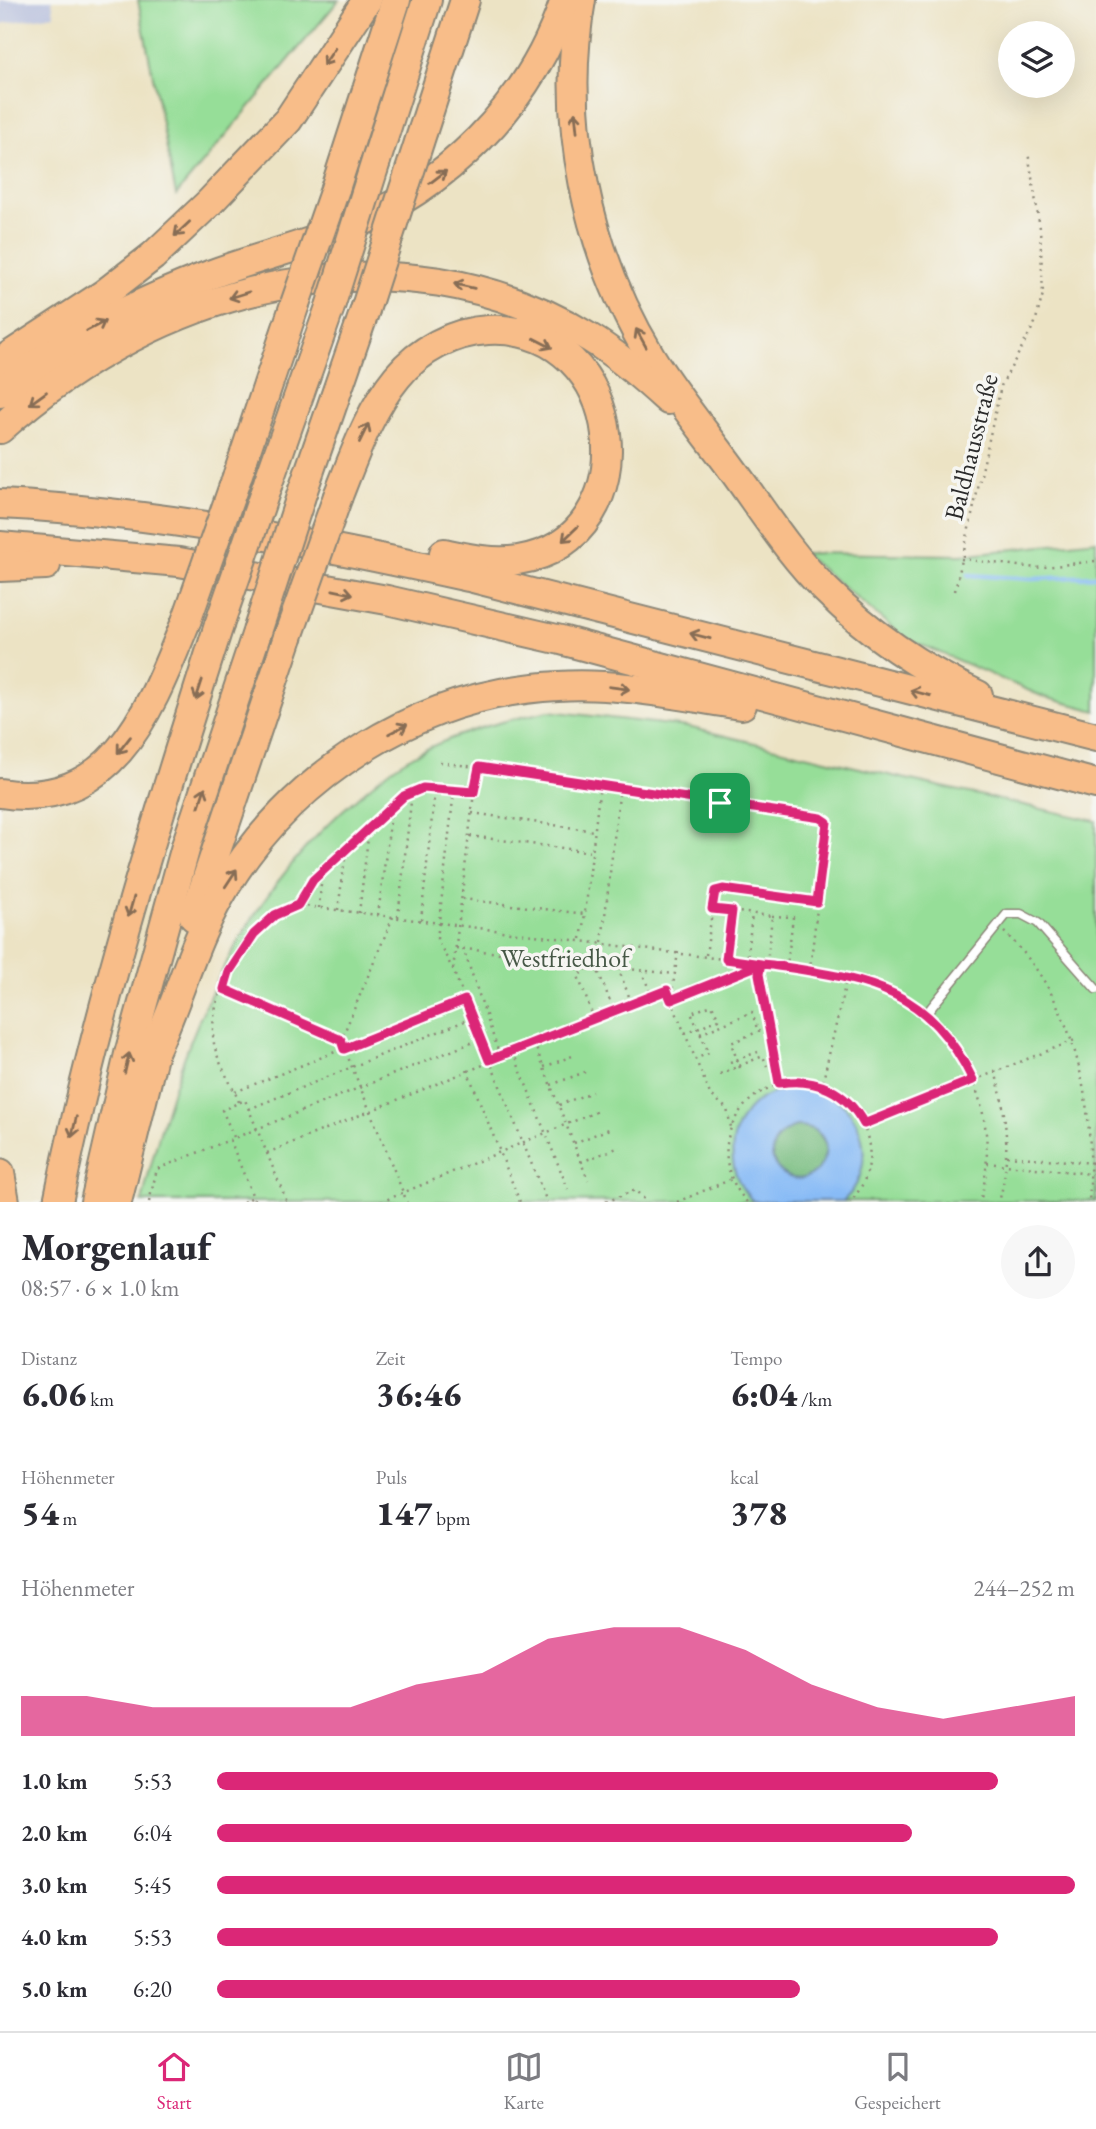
<!DOCTYPE html>
<html lang="de">
<meta charset="utf-8">
<style>
body{margin:0;font-family:"EB Garamond",serif;background:#f7f7f7;color:#2b2b33;height:100vh;display:flex;flex-direction:column;font-size:26px;white-space:nowrap}
*{box-sizing:border-box;margin:0}
p{font-size:23px;color:#7c7c81}
.icon{flex:none;width:38px;height:38px;fill:none;stroke:currentColor;stroke-width:2;stroke-linecap:round;stroke-linejoin:round}
.map{position:relative;height:1202px;overflow:hidden}
.panel{display:flex;flex-direction:column;background:#fff;flex:1}
.panel>*{flex:none}
.tools{position:absolute;left:998px;top:21px;display:grid;gap:14px}
.tools a{display:grid;place-items:center;width:77px;height:77px;border-radius:50%;background:#fff;box-shadow:0 7px 28px #0002;font-size:35px}
.pin{position:absolute;display:grid;place-items:center;width:60px;height:60px;color:#fff;margin:-30px;border-radius:14px;box-shadow:0 4px 10px #0006}
.round{display:grid;place-items:center;flex:none;width:74px;height:74px;border-radius:37px;background:#f7f7f7}
.headline{display:flex;align-items:center;justify-content:space-between;height:119px;padding:0 21px}
h1{font-size:38px;font-weight:800;line-height:52px}
.metrics{display:grid;grid-template-columns:repeat(3,1fr);gap:10px;height:119px;padding:7px 21px}
.metrics div{display:grid;align-content:center}
.metrics b{font-size:35px;font-weight:800}
.metrics small{font-size:19px;font-weight:400}
.metrics p{font-size:19px}
.chart{height:196px;padding:14px 21px}
.chart p{display:flex;justify-content:space-between}
.chart svg{width:100%;height:126px;margin-top:7px;fill:#db2777;opacity:.7}
ul{padding:0 21px;list-style:none;font-size:23px}
li{display:grid;grid-template-columns:112px 84px 1fr;align-items:center;height:52px}
li i{height:18px;border-radius:9px;background:#db2777}
.tab-bar{display:flex;justify-content:space-around;align-items:center;height:98px;border-top:2px solid #e1e1e2;background:#fff;font-size:19px;color:#7c7c81}
.tab-bar a{display:grid;justify-items:center;gap:4px}
.tab-bar .on{color:#db2777}
.map>svg:first-child{display:block}
.industrial{fill:#bbc3de}
.green{fill:#96de98;stroke:#608462;stroke-width:2}
.forest{fill:#78bd80;stroke:#527456;stroke-width:2}
.water{fill:#88bbf6;stroke:#5a7390;stroke-width:2;fill-rule:evenodd}
.lines{fill:none;stroke-linecap:round;stroke-linejoin:round}
.stream{stroke:#88bbf6;stroke-width:4.5}
.service-casing{stroke:#8c8778;stroke-width:11}
.motorway-casing{stroke:#8c8778;stroke-width:32}
.path{stroke:#8c8778;stroke-width:2.5;stroke-dasharray:2 5;stroke-linecap:butt}
.service{stroke:#fff;stroke-width:8}
.motorway{stroke:#f8bd89;stroke-width:28}
.motorway-bridge-casing{stroke:#8c8778;stroke-width:32;stroke-linecap:butt}
.motorway-bridge{stroke:#f8bd89;stroke-width:28}
.oneway{stroke:#876d55}
.route-casing{stroke:#fff;stroke-width:14}
.route{stroke:#db2777;stroke-width:9}
.labels{text-anchor:middle;stroke-width:7;stroke-linejoin:round;paint-order:stroke}
.street-label{font-size:26px;fill:#2b2b2b;stroke:#f6f6f2}
.park-label{font-size:26px;fill:#465846;stroke:#f6f6f2}
</style>
<div class="map">
<svg width="1096" height="1202" viewBox="0 0 1096 1202">
<rect width="100%" height="100%" fill="#f6f6f2"/>
<filter id="ink" filterUnits="userSpaceOnUse"><feTurbulence type="fractalNoise" baseFrequency=".0143" numOctaves="2"/><feDisplacementMap in="SourceGraphic" scale="14" xChannelSelector="R" yChannelSelector="G"/><feConvolveMatrix kernelMatrix="1 2 1 2 8 2 1 2 1" color-interpolation-filters="sRGB"/></filter>
<filter id="wash" filterUnits="userSpaceOnUse"><feTurbulence type="fractalNoise" baseFrequency=".00686" numOctaves="4" result="noise"/><feDisplacementMap in="SourceGraphic" scale="28" xChannelSelector="R" yChannelSelector="G"/><feGaussianBlur stdDeviation="1.57" result="paint"/><feColorMatrix in="noise" values="0 0 0 0 0 0 0 0 0 0 0 0 0 0 0 0 0 1.4 0 .05"/><feComposite in="paint" operator="in"/></filter>
<g filter="url(#wash)">
<rect width="100%" height="100%" fill="#ece3c4"/>
<polygon class="industrial" points="0,0 52,0 54,15 0,24"/>
<g class="green">
<polygon points="138,0 339,0 176,195"/>
<polygon points="1096,540 1096,711 1044,697 905,638 802,553 961,555"/>
<path d="M549 711 688 727 897 777 1096 821V1033L1092 1034 1096 1055V1201L142 1202C177 1049 236 899 358 797 373 784 388 770 404 761 447 735 501 721 549 711Z"/>
</g>
<circle class="forest" cx="799" cy="1152" r="27"/>
<path class="water" d="M793 1087C808 1089 821 1090 834 1098 869 1120 874 1174 843 1201H753C726 1176 725 1130 753 1105 765 1094 778 1091 793 1087ZM796 1126C854 1128 815 1202 780 1171 763 1154 776 1132 796 1126Z"/>
<g class="lines">
<polyline class="stream" points="968,575 1032,579 1096,576"/>
</g>
</g>
<g filter="url(#ink)">
<g class="lines">
<g class="service-casing">
<polyline id="service" points="926,1014 1007,914 1021,914 1038,923 1096,989"/>
</g>
<g class="motorway-casing">
<g id="motorway">
<path d="M581 0C559 121 587 252 651 357 675 396 705 432 732 469 762 510 790 555 826 590 870 634 922 669 978 695"/>
<polyline points="423,130 465,0"/>
<polyline points="376,161 427,0"/>
<polyline points="335,189 396,0"/>
<polyline points="0,362 104,294 153,256 210,202 288,120 367,0"/>
<path d="M0 393C62 339 136 303 212 274 255 258 301 247 343 230 445 187 530 107 565 0"/>
<path d="M0 429C159 285 397 219 590 338 618 355 644 378 668 400"/>
<polyline points="237,477 295,304"/>
<polyline points="268,483 330,307"/>
<polyline points="303,490 365,310"/>
<path d="M338 496C354 456 369 411 397 377 419 350 453 332 488 330 630 323 651 540 518 560 493 564 468 558 444 553"/>
<path d="M0 504C159 512 314 543 469 577L1096 737"/>
<polyline points="0,546 179,562 387,600 561,640 1096,784"/>
<polyline points="0,567 46,565"/>
<path d="M0 793C115 811 151 707 187 619"/>
<polyline points="194,917 288,637"/>
<path d="M154 1052C178 1001 192 945 220 896 289 775 419 693 558 686 619 682 682 696 742 705"/>
<polyline points="0,1173 5,1202"/>
<path d="M58 1202C98 1005 158 815 219 625"/>
<polyline points="95,1202 129,1054 186,846 257,632"/>
<polyline points="117,1202 158,1036"/>
</g>
</g>
<g class="path">
<polyline points="961,559 1036,568 1096,561"/>
<polyline points="955,591 1001,386 1035,323 1043,294 1040,228 1028,152"/>
<polyline points="440,762 600,785 585,914 463,899"/>
<polyline points="600,785 821,818 827,822 810,969"/>
<polyline points="454,791 437,939 453,970 547,1202"/>
<polyline points="474,792 479,768"/>
<polyline points="472,813 594,831"/>
<polyline points="470,836 592,852"/>
<polyline points="298,903 313,880 404,796 423,788 474,792 453,970"/>
<polyline points="319,908 322,873"/>
<polyline points="712,909 772,916 767,964"/>
<polyline points="338,910 346,851"/>
<polyline points="359,913 369,829"/>
<polyline points="378,915 392,807"/>
<polyline points="772,916 793,917 787,966"/>
<polyline points="393,917 341,1040 407,1202"/>
<polyline points="398,917 412,793"/>
<polyline points="421,920 435,789"/>
<path d="M1004 932C1076 999 1096 1106 1089 1202"/>
<polyline points="581,939 585,914"/>
<polyline points="602,942 620,787"/>
<polyline points="456,948 544,958"/>
<polyline points="463,948 500,1056"/>
<polyline points="678,952 671,1000 710,1094 727,1109 731,1127"/>
<polyline points="706,955 715,891 723,889 817,902"/>
<polyline points="726,959 732,911"/>
<polyline points="747,962 752,914"/>
<polyline points="596,966 614,1011"/>
<polyline points="618,968 632,1004"/>
<polyline points="641,970 652,996"/>
<path d="M847 977 822 1085C868 1106 887 1162 850 1202"/>
<polyline points="224,989 341,1040"/>
<polyline points="594,1019 578,976 592,965 675,974"/>
<path d="M933 1021C980 1068 998 1137 980 1202"/>
<path d="M685 1033 719 1019 712 1005 691 1013C697 1026 703 1040 709 1053L695 1059"/>
<polyline points="700,1034 752,1012 758,1032"/>
<polyline points="534,1043 588,1180"/>
<polyline points="513,1052 568,1189"/>
<polyline points="730,1062 758,1052"/>
<polyline points="544,1067 575,1055"/>
<polyline points="740,1068 731,1043 769,1027"/>
<polyline points="467,1070 520,1202"/>
<path d="M995 1071C1007 1114 1011 1158 999 1202"/>
<polyline points="720,1074 763,1056 767,1066"/>
<polyline points="551,1085 585,1072"/>
<polyline points="235,1092 465,1000"/>
<path d="M239 1102C232 1084 220 1067 215 1048 202 999 252 920 298 905L761 964 759 974 779 1083"/>
<polyline points="559,1105 592,1092"/>
<polyline points="249,1109 472,1018"/>
<polyline points="864,1124 1075,1040"/>
<polyline points="234,1137 222,1110 245,1100 287,1202"/>
<polyline points="230,1140 255,1202"/>
<polyline points="574,1143 609,1129"/>
<polyline points="267,1153 667,990 671,1000 761,964 872,983 918,1007"/>
<polyline points="1007,1156 1094,1163"/>
<polyline points="581,1162 617,1148"/>
<polyline points="987,1163 1092,1174"/>
<polyline points="149,1202 157,1169 481,1039"/>
<polyline points="243,1202 253,1197"/>
<polyline points="381,1202 598,1111"/>
<polyline points="606,1202 635,1190 647,1202"/>
<polyline points="677,1202 732,1179"/>
<path d="M747 1202C695 1145 750 1064 822 1085"/>
</g>
<use href="#service" class="service"/>
<use href="#motorway" class="motorway"/>
<g class="motorway-bridge-casing">
<g id="motorway-bridge">
<polyline points="295,304 335,189"/>
<polyline points="330,307 376,161"/>
<polyline points="365,310 423,130"/>
<polyline points="187,619 237,477"/>
<polyline points="219,625 268,483"/>
<polyline points="257,632 303,490"/>
<polyline points="288,637 338,496"/>
</g>
</g>
<use href="#motorway-bridge" class="motorway-bridge"/>
</g>
<defs><path id="oneway-shaft" d="M-6 0H5M1.5-3L5.5 0L1.5 3" fill="none" stroke-width="1.6" stroke-linecap="round" stroke-linejoin="round" transform="scale(1.75)"/></defs>
<g class="oneway">
<use href="#oneway-shaft" transform="translate(329 57) rotate(124)"/>
<use href="#oneway-shaft" transform="translate(576 122) rotate(-96)"/>
<use href="#oneway-shaft" transform="translate(438 177) rotate(-37)"/>
<use href="#oneway-shaft" transform="translate(182 229) rotate(137)"/>
<use href="#oneway-shaft" transform="translate(464 286) rotate(-167)"/>
<use href="#oneway-shaft" transform="translate(239 295) rotate(163)"/>
<use href="#oneway-shaft" transform="translate(96 326) rotate(-28)"/>
<use href="#oneway-shaft" transform="translate(641 338) rotate(-119)"/>
<use href="#oneway-shaft" transform="translate(543 343) rotate(27)"/>
<use href="#oneway-shaft" transform="translate(38 398) rotate(144)"/>
<use href="#oneway-shaft" transform="translate(364 433) rotate(-64)"/>
<use href="#oneway-shaft" transform="translate(570 534) rotate(136)"/>
<use href="#oneway-shaft" transform="translate(343 592) rotate(12)"/>
<use href="#oneway-shaft" transform="translate(700 636) rotate(-165)"/>
<use href="#oneway-shaft" transform="translate(619 688) rotate(7)"/>
<use href="#oneway-shaft" transform="translate(199 690) rotate(108)"/>
<use href="#oneway-shaft" transform="translate(920 693) rotate(-165)"/>
<use href="#oneway-shaft" transform="translate(398 729) rotate(-27)"/>
<use href="#oneway-shaft" transform="translate(124 745) rotate(128)"/>
<use href="#oneway-shaft" transform="translate(202 797) rotate(-72)"/>
<use href="#oneway-shaft" transform="translate(231 878) rotate(-57)"/>
<use href="#oneway-shaft" transform="translate(131 907) rotate(106)"/>
<use href="#oneway-shaft" transform="translate(127 1063) rotate(-77)"/>
<use href="#oneway-shaft" transform="translate(74 1127) rotate(103)"/>
</g>
</g>
<g class="lines" filter="url(#ink)">
<g class="route-casing">
<path id="route" d="M720 803 479 767 474 792 423 788 404 796 313 880 298 905 275 915 254 934 229 972 224 989 341 1040 344 1049 465 1000 489 1060 667 990 671 1000 761 964 772 965C866 980 927 985 973 1080L864 1124C846 1091 816 1077 779 1083L759 974 761 964 726 959 732 911 712 909 715 891 723 889 817 902 827 822 821 818 720 803"/>
</g>
<use href="#route" class="route"/>
</g>
<g class="labels">
<g class="street-label">
<text transform="translate(971 447) rotate(-76)" y="9">Baldhausstraße</text>
</g>
<g class="park-label">
<text x="565" y="967">Westfriedhof</text>
</g>
</g>
</svg>
<div class="tools">
<a><svg class="icon" aria-label="layers" viewBox="0 0 24 24"><path d="M12 4l9 5-9 5-9-5zM3 14l9 5 9-5"/></svg></a>
</div>
<div class="pin" style="left:720px;top:803px;background:#1e9e55"><svg class="icon" aria-label="arrive" viewBox="0 0 24 24"><path d="M6 21V4h12l-3 4 3 4H6"/></svg></div>
</div>
<section class="panel">
<div class="headline"><div><h1>Morgenlauf</h1><p>08:57 · 6 × 1.0 km</p></div><a class="round"><svg class="icon" aria-label="share" viewBox="0 0 24 24"><path d="M12 15V3M7 8l5-5 5 5M5 13v7h14v-7"/></svg></a></div>
<div class="metrics">
<div><p>Distanz</p><b>6.06<small> km</small></b></div>
<div><p>Zeit</p><b>36:46</b></div>
<div><p>Tempo</p><b>6:04<small> /km</small></b></div>
</div>
<div class="metrics">
<div><p>Höhenmeter</p><b>54<small> m</small></b></div>
<div><p>Puls</p><b>147<small> bpm</small></b></div>
<div><p>kcal</p><b>378</b></div>
</div>
<div class="chart"><p><span>Höhenmeter</span>244–252 m</p>
<svg viewBox="0 0 160 44" preserveAspectRatio="none"><path d="M0 44V30L10 30L20 34L30 34L40 34L50 34L60 26L70 22L80 10L90 6L100 6L110 14L120 26L130 34L140 38L150 34L160 30V44z"/></svg>
</div>
<ul>
<li><b>1.0 km</b>5:53<i style="width:91%"></i></li>
<li><b>2.0 km</b>6:04<i style="width:81%"></i></li>
<li><b>3.0 km</b>5:45<i style="width:100%"></i></li>
<li><b>4.0 km</b>5:53<i style="width:91%"></i></li>
<li><b>5.0 km</b>6:20<i style="width:68%"></i></li>
</ul>
</section>
<nav class="tab-bar">
<a class="on"><svg class="icon" aria-label="home" viewBox="0 0 24 24"><path d="M3 11l9-7 9 7M6 9v11h12V9"/></svg>Start</a>
<a><svg class="icon" aria-label="map" viewBox="0 0 24 24"><path d="M3 6l6-2 6 2 6-2v14l-6 2-6-2-6 2zM9 4v14M15 6v14"/></svg>Karte</a>
<a><svg class="icon" aria-label="saved" viewBox="0 0 24 24"><path d="M7 4h10v16l-5-4-5 4z"/></svg>Gespeichert</a>
</nav>
